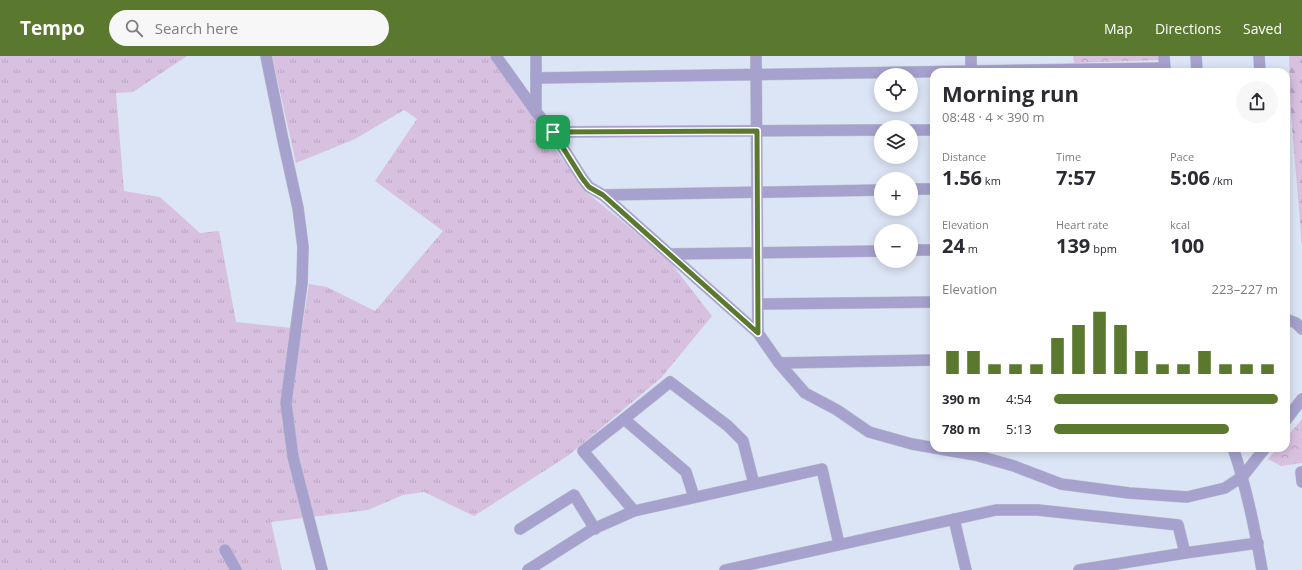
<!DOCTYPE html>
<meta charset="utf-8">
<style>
body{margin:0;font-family:"Open Sans",sans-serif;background:#f7f7f7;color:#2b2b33;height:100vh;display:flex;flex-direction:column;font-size:15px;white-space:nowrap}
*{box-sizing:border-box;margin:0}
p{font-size:13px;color:#7c7c81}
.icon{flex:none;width:22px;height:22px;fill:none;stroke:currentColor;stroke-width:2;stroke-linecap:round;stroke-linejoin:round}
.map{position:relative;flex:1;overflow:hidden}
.sheet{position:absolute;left:930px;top:12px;width:360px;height:384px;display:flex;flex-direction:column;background:#fff;border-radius:12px;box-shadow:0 2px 10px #0003}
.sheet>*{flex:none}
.buttons{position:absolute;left:874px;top:12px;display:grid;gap:8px}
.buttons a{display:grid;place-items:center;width:44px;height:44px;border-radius:50%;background:#fff;box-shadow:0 2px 10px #0003;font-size:20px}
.pin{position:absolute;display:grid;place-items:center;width:34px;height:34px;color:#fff;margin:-17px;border-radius:8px;box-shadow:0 2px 6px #0006}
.round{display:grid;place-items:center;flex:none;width:42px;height:42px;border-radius:21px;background:#f7f7f7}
.overview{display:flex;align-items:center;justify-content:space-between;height:68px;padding:0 12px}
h1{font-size:22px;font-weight:700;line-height:30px}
.stats{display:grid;grid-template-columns:repeat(3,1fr);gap:6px;height:68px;padding:4px 12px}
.stats div{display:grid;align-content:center}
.stats b{font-size:20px;font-weight:700}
.stats small{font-size:11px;font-weight:400}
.stats p{font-size:11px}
.chart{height:112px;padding:8px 12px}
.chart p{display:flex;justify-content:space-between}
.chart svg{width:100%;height:72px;margin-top:4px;stroke:#5b792e;stroke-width:6}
ul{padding:0 12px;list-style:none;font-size:13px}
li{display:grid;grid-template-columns:64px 48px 1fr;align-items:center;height:30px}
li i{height:10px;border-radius:5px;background:#5b792e}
header{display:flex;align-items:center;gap:24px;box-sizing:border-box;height:56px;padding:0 20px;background:#5b792e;color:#fff}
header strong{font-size:19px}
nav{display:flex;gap:22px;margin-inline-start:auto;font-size:14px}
.search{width:280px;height:36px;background:#f7f7f7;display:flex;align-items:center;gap:10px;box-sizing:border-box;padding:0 14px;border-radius:22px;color:#7c7c81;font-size:15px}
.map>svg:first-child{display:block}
.grass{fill:url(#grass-tufts)}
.forest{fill:url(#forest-firs)}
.park{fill:url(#park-crowns)}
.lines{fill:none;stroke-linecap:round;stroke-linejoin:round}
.minor-casing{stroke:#bac1cf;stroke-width:12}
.tertiary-casing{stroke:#bac1cf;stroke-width:12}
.minor{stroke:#a6a1cd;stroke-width:11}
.tertiary{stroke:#a6a1cd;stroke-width:11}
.route-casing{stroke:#fff;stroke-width:8}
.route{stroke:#5b792e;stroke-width:5}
</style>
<header>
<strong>Tempo</strong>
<div class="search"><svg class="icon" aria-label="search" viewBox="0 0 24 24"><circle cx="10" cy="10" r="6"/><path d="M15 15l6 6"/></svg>Search here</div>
<nav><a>Map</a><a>Directions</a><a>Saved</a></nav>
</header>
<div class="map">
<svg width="1302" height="514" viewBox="0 0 1302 514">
<defs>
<pattern id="grass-tufts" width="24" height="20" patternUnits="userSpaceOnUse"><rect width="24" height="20" fill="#d8c0e1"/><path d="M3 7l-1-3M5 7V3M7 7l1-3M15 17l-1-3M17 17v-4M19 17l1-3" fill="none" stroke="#baa5c2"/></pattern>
<pattern id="forest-firs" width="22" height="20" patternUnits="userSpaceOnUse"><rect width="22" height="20" fill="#d8c0e1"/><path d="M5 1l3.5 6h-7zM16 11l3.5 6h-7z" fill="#baa5c2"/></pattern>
<pattern id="park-crowns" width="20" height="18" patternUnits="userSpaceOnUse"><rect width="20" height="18" fill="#d8c0e1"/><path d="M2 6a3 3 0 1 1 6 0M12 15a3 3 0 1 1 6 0" fill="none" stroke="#baa5c2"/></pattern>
</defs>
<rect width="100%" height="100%" fill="#dce5f5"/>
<polygon class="grass" points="0,0 187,0 133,36 116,37 124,135 160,141 200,177 219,175 236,266 302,273 309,228 327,231 375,255 443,175 375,125 417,63 404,54 355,83 296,107 272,0 489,0 585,135 667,202 712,260 661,322 569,399 474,460 424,436 403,439 368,454 271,466 282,514 0,514"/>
<polygon class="forest" points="1289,0 1302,0 1302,190 1291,59"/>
<g class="park">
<polygon points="1073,0 1160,0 1160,4 1074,7"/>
<polygon points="1302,363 1302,407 1281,410 1268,403 1278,392 1286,392 1286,382"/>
</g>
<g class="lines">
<g class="minor-casing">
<g id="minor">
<polyline points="266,0 283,84 298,152 303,191 302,227 286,347 293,401 322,514"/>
<polyline points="496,0 536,56 553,76 582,122 589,131 603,139 758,277 779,307 805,337 837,354 869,376 912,388 975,399 1014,410 1061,428 1129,437 1187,441 1225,432 1243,420 1265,392"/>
<polyline points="756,0 758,277"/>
<polyline points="971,0 971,16"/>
<polyline points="1196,0 1197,16"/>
<polyline points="1259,0 1260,16"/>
<polyline points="536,22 1165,12"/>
<polyline points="536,56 536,0"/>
<polyline points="911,74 934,74"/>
<polyline points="553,76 881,74"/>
<polyline points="911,133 934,133"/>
<polyline points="603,139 881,134"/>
<polyline points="911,194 934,194"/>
<polyline points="669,198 881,195"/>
<polyline points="758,248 934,246"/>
<polyline points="1286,263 1296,267 1302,273"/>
<polyline points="779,307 934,304"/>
<polyline points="624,363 583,395 634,455"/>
<polyline points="1286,364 1302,343"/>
<polyline points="1302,416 1301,416 1302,426"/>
<polyline points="694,441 686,416 624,363 670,326 728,370 743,385 754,428"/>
<polyline points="954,463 966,514"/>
<polyline points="520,473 574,439 595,473"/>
<polyline points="225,494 236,514"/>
<polyline points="528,514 591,474 634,455 822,413 839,488"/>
<polyline points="725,514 996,454 1038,454 1178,469 1185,497"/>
<polyline points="1079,514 1185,497 1258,487"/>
</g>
</g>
<g class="tertiary-casing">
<g id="tertiary">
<polyline points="1164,0 1165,16"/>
<path d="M1233 392C1247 432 1255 473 1262 514"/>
</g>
</g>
<use href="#minor" class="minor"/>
<use href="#tertiary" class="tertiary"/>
</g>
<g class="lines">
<g class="route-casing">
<polygon id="route" points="757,75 758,277 603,139 589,131 582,122 553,76"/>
</g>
<use href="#route" class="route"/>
</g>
</svg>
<div class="buttons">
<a><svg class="icon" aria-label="locate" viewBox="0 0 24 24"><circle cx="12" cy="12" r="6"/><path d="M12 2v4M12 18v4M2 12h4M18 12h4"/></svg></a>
<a><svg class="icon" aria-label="layers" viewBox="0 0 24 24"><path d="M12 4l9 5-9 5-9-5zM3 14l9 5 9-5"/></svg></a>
<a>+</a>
<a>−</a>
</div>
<div class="pin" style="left:553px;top:76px;background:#1e9e55"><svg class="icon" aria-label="arrive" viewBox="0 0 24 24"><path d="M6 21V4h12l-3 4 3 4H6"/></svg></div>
<section class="sheet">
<div class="overview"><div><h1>Morning run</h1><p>08:48 · 4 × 390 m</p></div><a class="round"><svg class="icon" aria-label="share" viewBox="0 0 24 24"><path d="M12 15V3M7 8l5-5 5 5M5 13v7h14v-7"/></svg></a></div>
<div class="stats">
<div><p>Distance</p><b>1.56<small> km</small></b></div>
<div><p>Time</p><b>7:57</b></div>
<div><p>Pace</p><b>5:06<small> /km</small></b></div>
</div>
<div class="stats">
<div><p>Elevation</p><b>24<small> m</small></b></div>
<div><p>Heart rate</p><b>139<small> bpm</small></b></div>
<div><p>kcal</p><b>100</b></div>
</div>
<div class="chart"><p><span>Elevation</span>223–227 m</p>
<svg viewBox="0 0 160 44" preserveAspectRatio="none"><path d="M5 44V30M15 44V30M25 44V38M35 44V38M45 44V38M55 44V22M65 44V14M75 44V6M85 44V14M95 44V30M105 44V38M115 44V38M125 44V30M135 44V38M145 44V38M155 44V38"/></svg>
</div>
<ul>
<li><b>390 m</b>4:54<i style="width:100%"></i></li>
<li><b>780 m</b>5:13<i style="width:78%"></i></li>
</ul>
</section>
</div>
